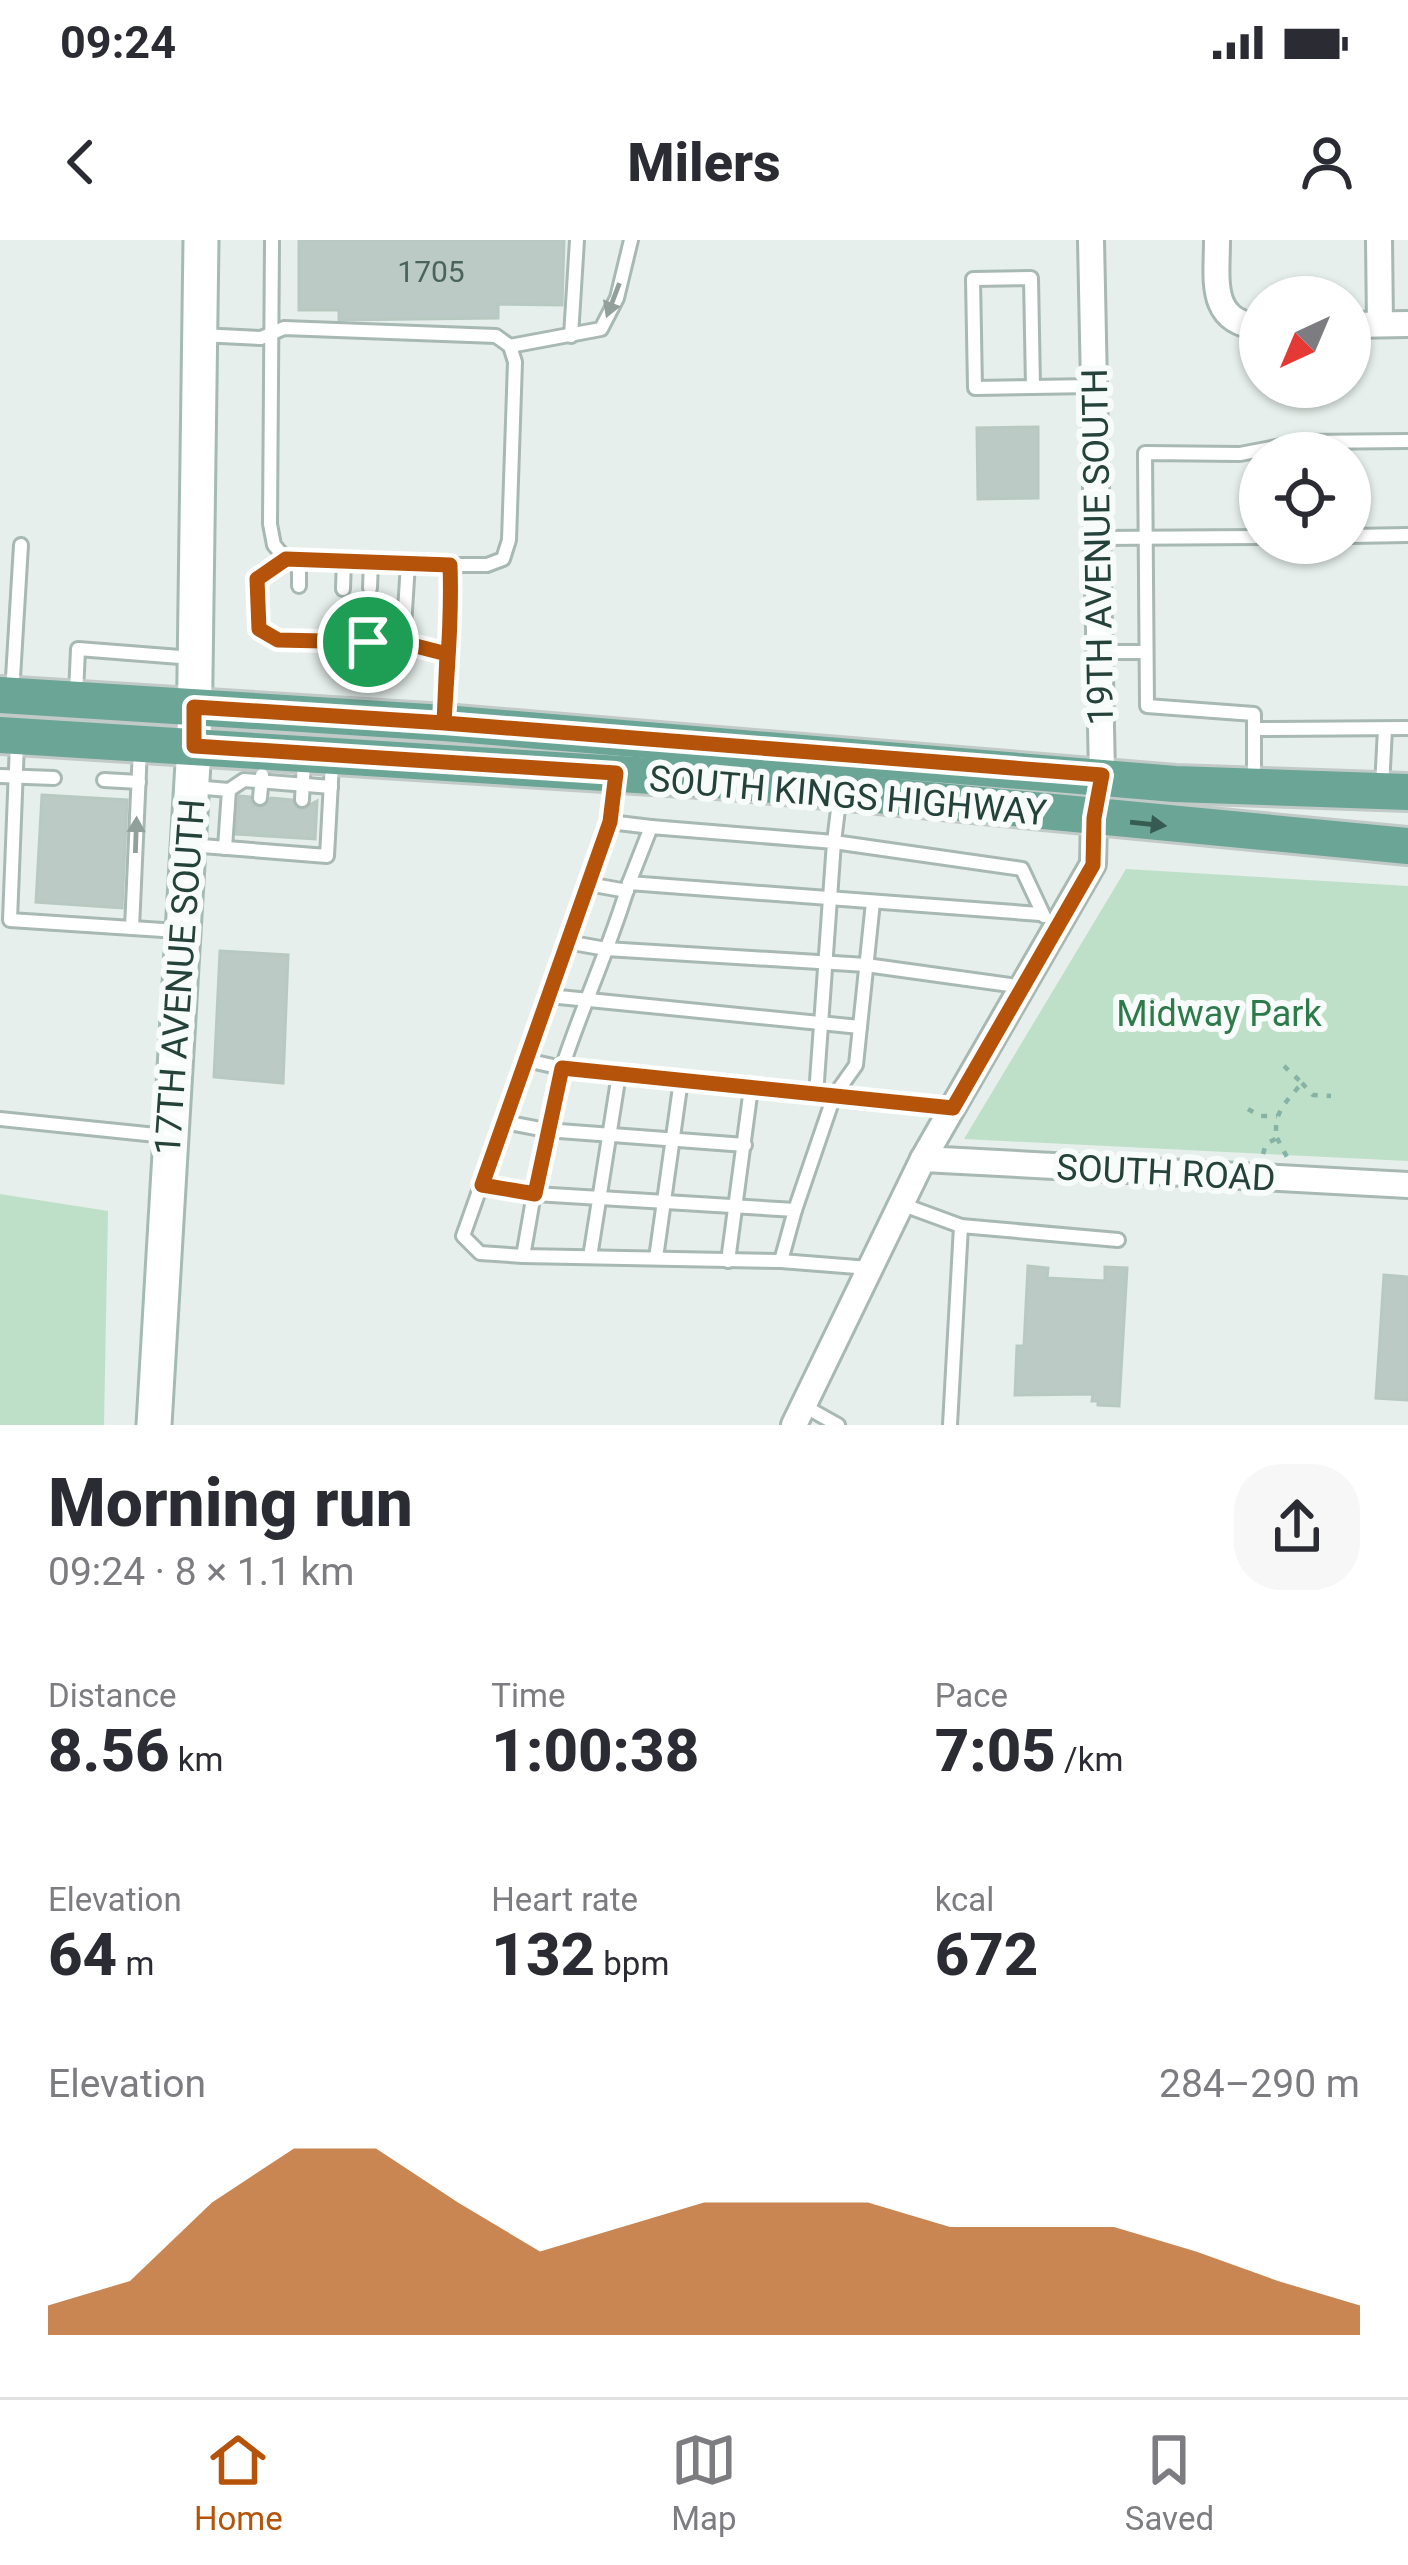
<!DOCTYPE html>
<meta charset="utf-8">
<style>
body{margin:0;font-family:Roboto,sans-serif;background:#f7f7f7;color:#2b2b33;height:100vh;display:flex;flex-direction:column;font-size:45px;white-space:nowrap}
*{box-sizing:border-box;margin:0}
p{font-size:39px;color:#7c7c81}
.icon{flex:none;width:66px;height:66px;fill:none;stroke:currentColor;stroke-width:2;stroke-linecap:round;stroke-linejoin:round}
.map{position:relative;height:1185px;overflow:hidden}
.panel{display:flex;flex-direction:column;background:#fff;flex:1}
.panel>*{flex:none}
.needle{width:78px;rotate:224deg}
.buttons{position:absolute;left:1239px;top:36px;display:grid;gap:24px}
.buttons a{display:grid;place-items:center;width:132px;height:132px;border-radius:50%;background:#fff;box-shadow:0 3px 9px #0004;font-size:60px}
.pin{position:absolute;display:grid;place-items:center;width:102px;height:102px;color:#fff;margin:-51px;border:6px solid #fff;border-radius:50%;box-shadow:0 3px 12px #0007}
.round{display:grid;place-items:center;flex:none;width:126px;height:126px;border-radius:48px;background:#f7f7f7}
.head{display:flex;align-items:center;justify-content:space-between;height:204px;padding:0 48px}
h1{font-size:66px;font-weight:800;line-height:90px}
.figures{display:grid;grid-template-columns:repeat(3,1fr);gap:18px;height:204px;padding:12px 48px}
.figures div{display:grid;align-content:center}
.figures b{font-size:60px;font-weight:800}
.figures small{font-size:33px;font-weight:400}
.figures p{font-size:33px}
.chart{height:336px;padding:24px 48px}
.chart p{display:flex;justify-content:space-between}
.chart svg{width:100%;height:216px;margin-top:12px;fill:#b45309;opacity:.7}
.status{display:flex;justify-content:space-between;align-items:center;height:84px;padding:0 60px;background:#fff;direction:ltr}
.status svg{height:33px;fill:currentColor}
header{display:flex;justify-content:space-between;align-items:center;height:156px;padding:0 48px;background:#fff;font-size:54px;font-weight:800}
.dock{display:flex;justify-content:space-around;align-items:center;height:168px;border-top:3px solid #e1e1e2;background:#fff;font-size:33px;color:#7c7c81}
.dock a{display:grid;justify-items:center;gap:6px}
.dock .active{color:#b45309}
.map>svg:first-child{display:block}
.green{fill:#bfe0c8}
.building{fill:#bbcac4;stroke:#b8c9c2;stroke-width:3}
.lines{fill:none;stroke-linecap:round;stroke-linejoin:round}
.lane-casing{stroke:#a8b8b2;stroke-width:18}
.street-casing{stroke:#a8b8b2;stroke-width:30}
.secondary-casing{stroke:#a4bbb3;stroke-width:39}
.primary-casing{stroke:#c2cac8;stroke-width:42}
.path{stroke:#86b3a5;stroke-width:4.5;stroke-dasharray:6 9;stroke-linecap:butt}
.lane{stroke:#fff;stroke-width:12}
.street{stroke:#fff;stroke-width:24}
.secondary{stroke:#fff;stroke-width:33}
.primary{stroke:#6aa596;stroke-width:36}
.oneway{fill:#92a09c}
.oneway2{fill:#365b51}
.route-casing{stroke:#fff;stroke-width:24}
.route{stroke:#b45309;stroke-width:15}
.labels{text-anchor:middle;stroke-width:12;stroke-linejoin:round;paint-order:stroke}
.number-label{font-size:30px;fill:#4a645c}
.street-label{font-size:36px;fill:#24423a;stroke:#f7fbf9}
.park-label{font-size:36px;fill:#2d7a4b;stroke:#f7fbf9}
</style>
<div class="status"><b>09:24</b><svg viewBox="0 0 49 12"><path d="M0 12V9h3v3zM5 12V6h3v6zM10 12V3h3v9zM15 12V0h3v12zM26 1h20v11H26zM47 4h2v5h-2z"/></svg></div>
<header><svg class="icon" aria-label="back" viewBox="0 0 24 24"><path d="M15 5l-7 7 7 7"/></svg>Milers<svg class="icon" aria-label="person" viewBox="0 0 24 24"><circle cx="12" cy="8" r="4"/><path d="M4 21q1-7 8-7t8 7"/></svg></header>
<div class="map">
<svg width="1408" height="1185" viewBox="0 0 1408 1185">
<rect width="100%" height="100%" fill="#e6efeb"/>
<g class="green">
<polygon points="1126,629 1408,646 1408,921 964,899"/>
<polygon points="0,954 108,971 104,1185 0,1185"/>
</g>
<g class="building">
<polygon points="299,0 564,0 562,65 498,64 498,78 339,80 339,70 299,70"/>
<polygon points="1038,187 1038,258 978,259 977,188"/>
<polygon points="42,555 127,560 122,668 36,662"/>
<polygon points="239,556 250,557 253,566 260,568 271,558 292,560 300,570 317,561 315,599 236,594"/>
<polygon points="220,711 288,715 283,843 214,837"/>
<polygon points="1028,1026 1048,1028 1047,1038 1105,1041 1105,1027 1127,1028 1119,1166 1098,1165 1098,1161 1092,1161 1093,1154 1015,1155 1017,1106 1024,1106"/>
<polygon points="1384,1035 1408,1037 1408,1160 1376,1158"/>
</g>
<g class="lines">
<g class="lane-casing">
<g id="lane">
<polyline points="272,0 270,284 274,305 286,319 450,325"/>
<polyline points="200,95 261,98 284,88 496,96 510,106 515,122 509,300 503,319 487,325 450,325 444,482"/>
<polyline points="571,96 577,0"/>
<polyline points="510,106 601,89 617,58 631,0"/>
<polyline points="1033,147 1031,38 973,39 975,148 1093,146"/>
<polyline points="1350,296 1408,295"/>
<polyline points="1097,298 1260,297"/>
<polyline points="286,319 258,339 259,389 278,400 403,403 447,414"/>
<polyline points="299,319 299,346"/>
<polyline points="370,348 371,322"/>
<polyline points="343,349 344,321"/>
<polyline points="403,403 408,323"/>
<polyline points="1099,412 1146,412"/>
<polyline points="12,454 21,305"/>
<polyline points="76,454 78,409 193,418"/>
<polyline points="1254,489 1408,488"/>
<polyline points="17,503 10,680 178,691"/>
<polyline points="0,536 54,538"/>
<polyline points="104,540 139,542"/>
<polyline points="1254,545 1254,474 1147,466 1145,213 1240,214 1303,202 1408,201"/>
<polyline points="193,547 229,550 225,608"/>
<polyline points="1382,547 1385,489"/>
<polyline points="229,550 244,540 331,547"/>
<polyline points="840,553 834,602 1022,629 1044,676"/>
<polyline points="260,558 262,535"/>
<polyline points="302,560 304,520"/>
<polyline points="610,582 615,536"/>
<polyline points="189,605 327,616 332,523"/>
<polyline points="629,643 651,587 834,602 816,855"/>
<polyline points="588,644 627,651"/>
<polyline points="132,688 140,509"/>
<polyline points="567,702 606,709 866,725 1024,747"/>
<polyline points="549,756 860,787"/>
<polyline points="526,820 562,828 952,868"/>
<polyline points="0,879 166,896"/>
<polyline points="504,882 546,890 745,905"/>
<path d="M481 945 535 954 795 970 781 1021 523 1016C535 952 543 887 563 825 583 764 611 705 629 643L1040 674"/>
<polyline points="901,964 961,986 1118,1000"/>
<polyline points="795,970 834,856 856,825 873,662"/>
<polyline points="523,1016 480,1013 463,996 610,582 651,587"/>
<polyline points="590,1017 619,834"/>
<polyline points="656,1018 681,840"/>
<polyline points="728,1021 751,848"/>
<polyline points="781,1021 869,1028"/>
<polyline points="804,1166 838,1185"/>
<polyline points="950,1185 961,986"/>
</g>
</g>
<g class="street-casing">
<g id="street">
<path d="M1217 0C1217 40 1208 82 1260 87"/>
<polyline points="1379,0 1380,84"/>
<polyline points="1350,85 1408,84"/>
<polyline points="923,919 1408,945"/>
<polyline points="794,1185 923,919 1093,624 1094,578 1102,535 1091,0"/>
</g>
</g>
<g class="secondary-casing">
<polyline id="secondary" points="154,1185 194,506 201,0"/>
</g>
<g class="primary-casing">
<g id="primary">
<polyline points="0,455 444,483 1175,544 1408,552"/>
<polyline points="0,495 732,541 1408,606"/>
</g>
</g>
<g class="path">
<polyline points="1302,843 1313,855 1331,856"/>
<polyline points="1248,869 1260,876 1277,876"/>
<polyline points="1277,898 1288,919"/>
<path d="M1263 914 1266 904 1277 898C1272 873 1287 861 1302 843L1283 825"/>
</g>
<use href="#lane" class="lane"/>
<use href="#street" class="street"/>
<use href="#secondary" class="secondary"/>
<use href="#primary" class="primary"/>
</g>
<defs><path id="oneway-solid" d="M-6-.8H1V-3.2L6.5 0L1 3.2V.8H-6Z" transform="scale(3)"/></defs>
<g class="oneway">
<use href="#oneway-solid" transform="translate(613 60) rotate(111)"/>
<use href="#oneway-solid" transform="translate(136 595) rotate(-88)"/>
</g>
<use class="oneway2" href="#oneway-solid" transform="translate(1148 584) rotate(6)"/>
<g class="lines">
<g class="route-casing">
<path id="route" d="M368 402 404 403 447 414 444 483 194 467V506L616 533 610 582 482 945 535 954 562 828 953 868 1093 625 1094 578 1102 535 444 483C447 430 452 377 450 325L286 319 257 339 259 389 278 400 368 402"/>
</g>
<use href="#route" class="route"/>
</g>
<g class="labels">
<g class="number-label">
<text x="431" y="42">1705</text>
</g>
<g class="street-label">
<text transform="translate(1097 307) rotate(-91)" y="13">19TH AVENUE SOUTH</text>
<text transform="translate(848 555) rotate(5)" y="13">SOUTH KINGS HIGHWAY</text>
<text transform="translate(179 737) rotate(-86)" y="13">17TH AVENUE SOUTH</text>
<text transform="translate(1166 932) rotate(3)" y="13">SOUTH ROAD</text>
</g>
<g class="park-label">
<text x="1219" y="786">Midway Park</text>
</g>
</g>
</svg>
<div class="buttons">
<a><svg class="needle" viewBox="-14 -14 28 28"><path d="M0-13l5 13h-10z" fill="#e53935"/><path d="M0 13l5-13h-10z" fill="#7c7c81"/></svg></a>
<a><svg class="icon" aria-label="locate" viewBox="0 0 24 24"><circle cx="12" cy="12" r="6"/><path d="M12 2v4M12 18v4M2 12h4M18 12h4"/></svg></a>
</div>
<div class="pin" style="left:368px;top:402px;background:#1e9e55"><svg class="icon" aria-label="arrive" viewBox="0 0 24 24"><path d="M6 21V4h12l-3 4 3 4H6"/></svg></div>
</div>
<section class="panel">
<div class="head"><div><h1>Morning run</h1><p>09:24 · 8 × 1.1 km</p></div><a class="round"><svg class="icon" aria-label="share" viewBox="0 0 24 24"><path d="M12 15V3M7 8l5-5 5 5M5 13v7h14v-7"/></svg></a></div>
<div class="figures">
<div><p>Distance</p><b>8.56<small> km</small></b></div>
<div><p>Time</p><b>1:00:38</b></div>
<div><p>Pace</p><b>7:05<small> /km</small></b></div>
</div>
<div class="figures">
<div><p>Elevation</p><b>64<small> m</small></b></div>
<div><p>Heart rate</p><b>132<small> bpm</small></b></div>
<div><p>kcal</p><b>672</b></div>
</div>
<div class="chart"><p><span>Elevation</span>284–290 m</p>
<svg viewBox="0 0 160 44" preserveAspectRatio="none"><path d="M0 44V38L10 33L20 17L30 6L40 6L50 17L60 27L70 22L80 17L90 17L100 17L110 22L120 22L130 22L140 27L150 33L160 38V44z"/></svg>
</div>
</section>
<nav class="dock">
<a class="active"><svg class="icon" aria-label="home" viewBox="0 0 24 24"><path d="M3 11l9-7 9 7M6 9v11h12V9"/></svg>Home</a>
<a><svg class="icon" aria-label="map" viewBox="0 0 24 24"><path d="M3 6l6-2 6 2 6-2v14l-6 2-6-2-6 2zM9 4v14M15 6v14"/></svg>Map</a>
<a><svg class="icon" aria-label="saved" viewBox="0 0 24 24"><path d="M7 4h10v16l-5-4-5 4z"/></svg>Saved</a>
</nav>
